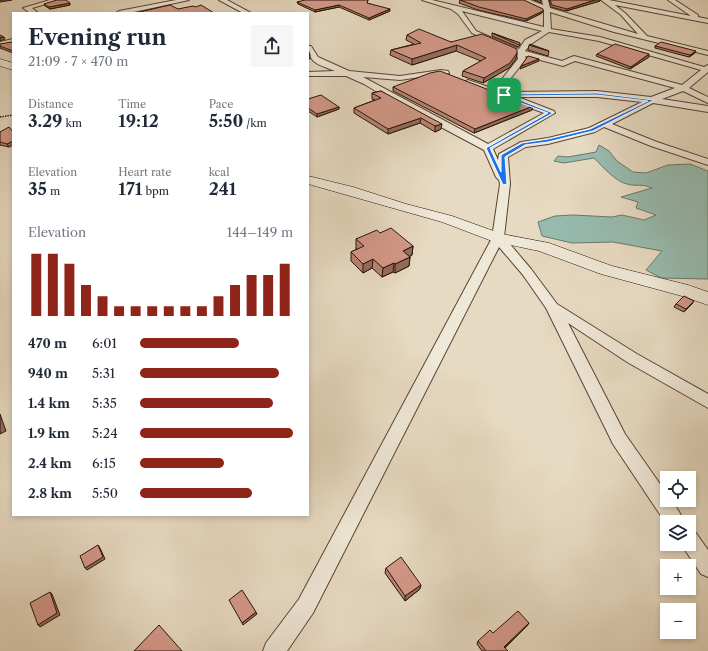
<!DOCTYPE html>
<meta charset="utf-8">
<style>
body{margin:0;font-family:"Libre Caslon Text",serif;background:#f6f6f7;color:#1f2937;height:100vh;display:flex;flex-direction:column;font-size:15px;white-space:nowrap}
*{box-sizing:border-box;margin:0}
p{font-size:13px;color:#747a83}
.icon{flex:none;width:22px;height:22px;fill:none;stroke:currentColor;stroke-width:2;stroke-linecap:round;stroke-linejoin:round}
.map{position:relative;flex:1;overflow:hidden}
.panel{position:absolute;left:12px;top:12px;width:297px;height:504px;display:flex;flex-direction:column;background:#fff;border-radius:0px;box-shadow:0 2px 6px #0003}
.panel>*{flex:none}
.tools{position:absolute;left:660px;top:471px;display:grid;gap:8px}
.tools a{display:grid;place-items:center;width:36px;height:36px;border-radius:0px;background:#fff;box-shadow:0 2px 6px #0003;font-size:20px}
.pin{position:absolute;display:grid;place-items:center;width:34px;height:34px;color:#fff;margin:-17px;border-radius:8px;box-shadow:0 2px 6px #0006}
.round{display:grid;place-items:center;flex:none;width:42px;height:42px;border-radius:0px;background:#f6f6f7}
.head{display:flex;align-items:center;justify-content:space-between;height:68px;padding:0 16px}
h1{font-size:22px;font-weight:700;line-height:30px}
.figures{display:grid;grid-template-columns:repeat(3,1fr);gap:6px;height:68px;padding:4px 16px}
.figures div{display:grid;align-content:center}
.figures b{font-size:17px;font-weight:700}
.figures small{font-size:11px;font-weight:400}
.figures p{font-size:11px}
.chart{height:112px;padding:8px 16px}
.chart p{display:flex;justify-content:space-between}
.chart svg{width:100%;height:72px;margin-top:4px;stroke:#8f2418;stroke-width:6}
ul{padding:0 16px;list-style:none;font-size:13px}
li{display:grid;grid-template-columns:64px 48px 1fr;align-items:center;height:30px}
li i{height:10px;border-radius:5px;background:#8f2418}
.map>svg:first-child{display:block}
.water{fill:#97bbaf;stroke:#6a786b}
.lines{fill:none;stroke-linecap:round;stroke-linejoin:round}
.street-casing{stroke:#574535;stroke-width:2}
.secondary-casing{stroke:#271306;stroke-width:1}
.path{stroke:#271306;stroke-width:1.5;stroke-dasharray:1.5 1;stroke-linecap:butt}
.street{fill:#efe7d7;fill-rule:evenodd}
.secondary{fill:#efe7d7;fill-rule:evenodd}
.wall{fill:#b68477;stroke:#271306}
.shaded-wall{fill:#946b61;stroke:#271306}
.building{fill:#d4998a;stroke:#271306}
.route{fill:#1a73e8;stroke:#fff;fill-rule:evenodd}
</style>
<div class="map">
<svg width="708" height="651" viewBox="0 0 708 651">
<rect width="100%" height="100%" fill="#e7dac2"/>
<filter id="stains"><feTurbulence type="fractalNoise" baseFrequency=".005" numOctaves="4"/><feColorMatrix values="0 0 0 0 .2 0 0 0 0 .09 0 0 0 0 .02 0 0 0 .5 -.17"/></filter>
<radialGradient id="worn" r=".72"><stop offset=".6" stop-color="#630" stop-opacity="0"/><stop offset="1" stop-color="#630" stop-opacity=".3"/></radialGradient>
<path class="water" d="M599 145 609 151 617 161 633 172 646 173 668 165 690 164 708 171V279L661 278 646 270 662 251 613 242 572 243 542 236 538 222 555 216 573 215 612 217 622 215 644 220 656 215 636 208 638 202 621 197 652 188C642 183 637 187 627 184 616 182 602 166 594 158L564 163 554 161 558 156 568 157 596 152Z"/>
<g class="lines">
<g class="street-casing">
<g id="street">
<polygon points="50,0 60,0 32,8 38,13 30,13 23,8"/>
<polygon points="176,0 189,0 129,13 116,13 119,11"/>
<polygon points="219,0 227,0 251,13 243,13"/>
<path d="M422 0H432L544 27V10L522 0H530L543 5 542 0H548L550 8 638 34 621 15 601 0H609L691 16 668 0H675L698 15V17L708 19V23L615 5 625 13 647 36 708 51V55L614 32 550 12 551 29 600 37 704 67 708 65V72L689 88 708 97V103L683 91 662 99 708 106V112L653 103 612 124 657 142 708 159V165L651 146 604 127 595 132 548 144 526 147 508 157 510 184 504 237 531 269 557 304 637 354 708 394V408L627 362 568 323 625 434 667 494V500H672L685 522H667V525L613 444 546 308 523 275 499 247 313 613 287 651H263L266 643 299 599 492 238 500 184 499 180 496 177 484 150 392 101 364 84 346 76H308V72L335 71C321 65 308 64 308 46H311L318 57 349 71 400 76 441 70 448 71 449 73 445 75 441 74 400 80 363 77 488 144 544 113 465 84 464 82 468 80 500 91 502 79 518 59 517 53 472 33 458 14 451 9ZM462 11 542 31 525 40 519 49 476 31ZM549 32 599 41 701 70 682 85 574 56 562 61 525 51 531 44ZM525 56 563 66 575 61 675 88 651 97 597 91 509 92 510 79 526 59ZM518 97H597L642 102 589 128 548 138 521 142 499 154 498 160 493 149 555 113 554 111Z"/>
<polygon points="13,39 13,43 0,46 0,42"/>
<polygon points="689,531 696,533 708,550 708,577 701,574 681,544 689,544"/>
</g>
</g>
<g class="secondary-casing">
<g id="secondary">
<polygon points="0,59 13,63 13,70 0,66"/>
<polygon points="308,176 353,187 406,204 452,216 502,234 549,243 612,266 688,285 708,292 708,305 682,296 601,274 539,251 492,241 442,222 308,184"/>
</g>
</g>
<polyline class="path" points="0,117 13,115"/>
<use href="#street" class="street"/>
<use href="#secondary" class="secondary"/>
</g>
<g class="wall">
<polygon points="368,0 367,3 390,11 369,20 339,7 315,12 298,4 297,2"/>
<polygon points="460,0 542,13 526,21 478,10 459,3"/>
<polygon points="534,0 541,0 541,3"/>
<polygon points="549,0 600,0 600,1 566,11 551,7"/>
<polygon points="44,4 70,5 50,9 45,6"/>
<polygon points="492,33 520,43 520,45 518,47 492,36"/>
<polygon points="407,35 451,42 517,53 516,59 509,68 483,83 462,76 463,71 481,61 456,51 412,65 390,55 391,50 414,44 406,40"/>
<polygon points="13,42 13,53 0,48 0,46"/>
<polygon points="529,45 549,51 548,56 528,50"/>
<polygon points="655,46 695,53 689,57 655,48"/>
<polygon points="597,54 649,57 630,69 596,56"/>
<polygon points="393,87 503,97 533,106 532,110 474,133 393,91"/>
<polygon points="381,91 441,129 435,132 420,123 388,134 354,113 354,108 375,100 372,99 372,93"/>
<polygon points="308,99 339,107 339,109 317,117 308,111"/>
<polygon points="0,132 13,132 9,147 0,145"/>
<polygon points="380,233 413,246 412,255 410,256 410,257 409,266 395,273 393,272 382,277 372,268 363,273 351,261 351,252 357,249 356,249 356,239"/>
<polygon points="676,304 692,304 684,312 674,307"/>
<polygon points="386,568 420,589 405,601 385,573"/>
<polygon points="529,623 526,627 505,648 508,651 482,651 477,644 478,641 493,633"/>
</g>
<g class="shaded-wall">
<polygon points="0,0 12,0 0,2"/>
<polygon points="595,0 600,0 600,1 566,11 567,9"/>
<polygon points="70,3 70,5 50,9 49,7"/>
<polygon points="339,5 339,7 315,12 315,10"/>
<polygon points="390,9 390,11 369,20 369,18"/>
<polygon points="543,11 542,13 526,21 526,19"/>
<polygon points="4,37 5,39 0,41 0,38"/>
<polygon points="457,45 456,51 412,65 412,59"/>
<polygon points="696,51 695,53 689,57 690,55"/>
<polygon points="517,53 516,59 509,68 483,83 484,78"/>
<polygon points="649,54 649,57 630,69 631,67"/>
<polygon points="310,55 310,59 308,59 308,56"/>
<polygon points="539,59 539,61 520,69 521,66"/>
<polygon points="533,106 532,110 474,133 475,129"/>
<polygon points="339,107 339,109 317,117 317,114"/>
<polygon points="421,118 420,123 388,134 388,129"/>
<polygon points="442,124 441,129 435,132 435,126"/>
<polygon points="13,141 13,145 9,147 7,144"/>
<polygon points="413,246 412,255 402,260 403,251"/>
<polygon points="410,257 409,266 395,273 395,264"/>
<polygon points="373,259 372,268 363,273 363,264"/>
<polygon points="394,263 393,272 382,277 383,268"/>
<polygon points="694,301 692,304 684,312 686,309"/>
<polygon points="0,414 6,431 0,434"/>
<polygon points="98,545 100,548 105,559 87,570 85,568"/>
<polygon points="421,585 420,589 405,601 405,596"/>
<polygon points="50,592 52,594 60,615 40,627 38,625"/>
<polygon points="256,612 257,614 243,625 242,623"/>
<polygon points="529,623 526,627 502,650 504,647"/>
</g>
<g class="building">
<polygon points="57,0 66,0 70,3 49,7 44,4"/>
<polygon points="305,0 368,0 367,3 390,9 369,18 339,5 315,10 297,2"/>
<polygon points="460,0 524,0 543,9 543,11 526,19 479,7"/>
<polygon points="550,0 595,0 567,9 552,5"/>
<polygon points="170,5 178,9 193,6 196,7 201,5 214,13 135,13"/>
<polygon points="419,29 451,42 482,34 517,49 517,53 510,63 484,78 463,71 486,58 457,45 412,59 391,50 421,43 407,35"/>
<polygon points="492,33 520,43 519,45"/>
<polygon points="0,35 4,37 0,38"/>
<polygon points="12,42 13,42 13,51 0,46 0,44"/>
<polygon points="661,42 696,51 690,55 655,46"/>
<polygon points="530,44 549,51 529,45"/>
<polygon points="615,44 649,54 631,67 597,54"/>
<polygon points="308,49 310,55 308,56"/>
<polygon points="528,56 539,59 521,66"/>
<polygon points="440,71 484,88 503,97 506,96 533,106 475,129 393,87 430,73"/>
<polygon points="381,91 442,124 435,126 421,118 388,129 354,108 381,98 372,93"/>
<polygon points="321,95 339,107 317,114 308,108 308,99"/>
<polygon points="9,127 13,132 13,141 7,144 0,142 0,132"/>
<polygon points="391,228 413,246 403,251 410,257 395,264 394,263 383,268 373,259 363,264 351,252 364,246 356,239 377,230 380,233"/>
<polygon points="684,296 694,301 686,309 676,304"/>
<polygon points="98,545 103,557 85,568 80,556"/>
<polygon points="401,557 421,585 405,596 386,568"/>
<polygon points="242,590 256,612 242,623 229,600"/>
<polygon points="50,592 57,613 38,625 30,603"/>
<polygon points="518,611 529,623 504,647 508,651 486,651 478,641 490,630 493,633"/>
<polygon points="159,625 182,651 134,651"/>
</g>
<path class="route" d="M597 93 654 100 593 131 548 142 525 145 505 157 507 184 503 185 486 148 548 113 502 96V94ZM597 95 648 101 590 129 548 139 522 143 501 155V172L490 148 553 113 510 96Z"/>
<rect width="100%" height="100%" filter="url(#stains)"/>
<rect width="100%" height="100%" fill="url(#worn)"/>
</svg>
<div class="tools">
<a><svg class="icon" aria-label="locate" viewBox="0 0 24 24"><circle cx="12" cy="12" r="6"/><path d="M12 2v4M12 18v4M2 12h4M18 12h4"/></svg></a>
<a><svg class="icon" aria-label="layers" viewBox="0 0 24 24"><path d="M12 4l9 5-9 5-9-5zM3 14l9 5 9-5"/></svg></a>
<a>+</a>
<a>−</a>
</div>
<div class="pin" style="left:504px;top:95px;background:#1e9e55"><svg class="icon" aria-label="arrive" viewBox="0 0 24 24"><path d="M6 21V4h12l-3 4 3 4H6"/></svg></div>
<section class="panel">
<div class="head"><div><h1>Evening run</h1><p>21:09 · 7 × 470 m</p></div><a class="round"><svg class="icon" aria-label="share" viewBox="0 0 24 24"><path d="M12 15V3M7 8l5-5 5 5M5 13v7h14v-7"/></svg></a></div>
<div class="figures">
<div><p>Distance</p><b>3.29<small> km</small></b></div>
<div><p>Time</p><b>19:12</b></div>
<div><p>Pace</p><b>5:50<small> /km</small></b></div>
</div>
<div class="figures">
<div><p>Elevation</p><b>35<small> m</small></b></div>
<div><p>Heart rate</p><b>171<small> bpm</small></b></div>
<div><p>kcal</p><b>241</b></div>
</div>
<div class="chart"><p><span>Elevation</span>144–149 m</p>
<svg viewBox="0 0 160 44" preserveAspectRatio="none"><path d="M5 44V6M15 44V6M25 44V12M35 44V25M45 44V32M55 44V38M65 44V38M75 44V38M85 44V38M95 44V38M105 44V38M115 44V32M125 44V25M135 44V19M145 44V19M155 44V12"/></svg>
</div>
<ul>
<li><b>470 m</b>6:01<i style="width:65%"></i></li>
<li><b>940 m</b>5:31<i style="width:91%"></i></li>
<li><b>1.4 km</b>5:35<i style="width:87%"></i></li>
<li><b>1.9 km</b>5:24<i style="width:100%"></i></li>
<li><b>2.4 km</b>6:15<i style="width:55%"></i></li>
<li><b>2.8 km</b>5:50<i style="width:73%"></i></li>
</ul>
</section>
</div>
